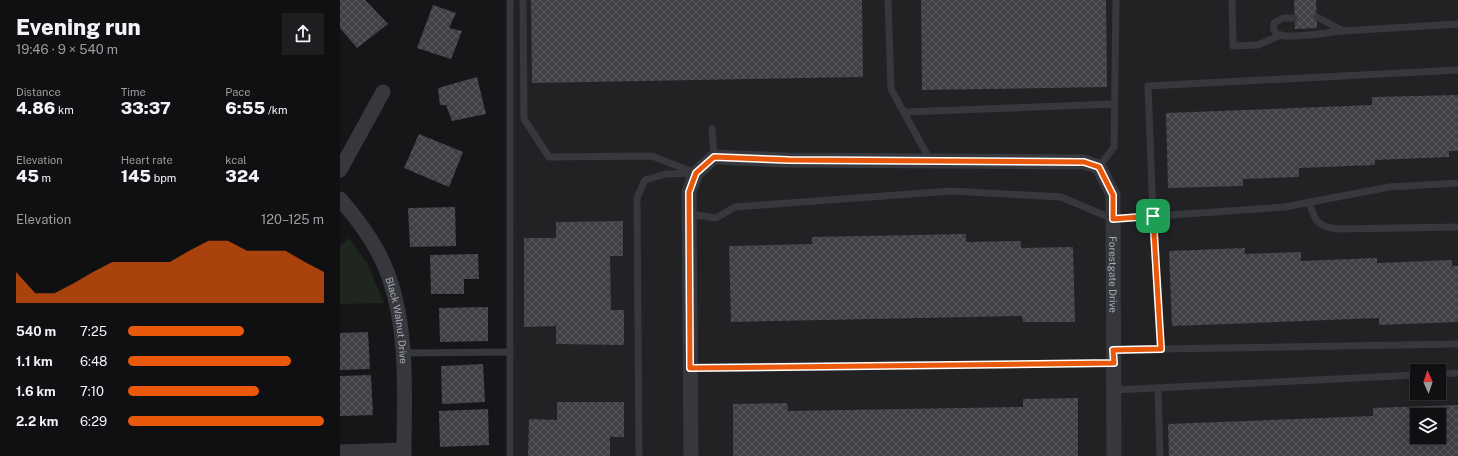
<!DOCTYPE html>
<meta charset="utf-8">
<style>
body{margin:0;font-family:"Public Sans",sans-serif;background:#1e1e20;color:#f1f3f6;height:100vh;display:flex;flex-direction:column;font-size:15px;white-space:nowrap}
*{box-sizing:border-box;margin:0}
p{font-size:13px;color:#9c9d9f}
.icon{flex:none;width:22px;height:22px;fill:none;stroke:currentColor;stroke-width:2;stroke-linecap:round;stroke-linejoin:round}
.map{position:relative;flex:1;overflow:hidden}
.sheet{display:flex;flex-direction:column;background:#101012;width:340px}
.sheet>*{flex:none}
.needle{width:26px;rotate:357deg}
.tools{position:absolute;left:1070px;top:364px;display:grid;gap:8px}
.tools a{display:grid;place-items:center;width:36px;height:36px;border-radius:0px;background:#101012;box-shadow:0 4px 16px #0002,0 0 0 1px #303032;font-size:20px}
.pin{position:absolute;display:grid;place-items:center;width:34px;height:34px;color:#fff;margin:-17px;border-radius:8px;box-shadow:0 2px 6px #0006}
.round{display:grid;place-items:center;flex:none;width:42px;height:42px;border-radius:0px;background:#1e1e20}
.headline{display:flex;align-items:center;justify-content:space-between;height:68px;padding:0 16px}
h1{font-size:22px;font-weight:800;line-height:30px}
.figures{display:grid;grid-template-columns:repeat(3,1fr);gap:6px;height:68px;padding:4px 16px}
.figures div{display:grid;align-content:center}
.figures b{font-size:17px;font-weight:800}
.figures small{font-size:11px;font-weight:400}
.figures p{font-size:11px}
.chart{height:112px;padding:8px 16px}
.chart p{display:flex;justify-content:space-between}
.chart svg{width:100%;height:72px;margin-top:4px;fill:#ea580c;opacity:.7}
ul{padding:0 16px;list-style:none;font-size:13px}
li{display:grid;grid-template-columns:64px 48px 1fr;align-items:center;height:30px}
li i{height:10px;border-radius:5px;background:#ea580c}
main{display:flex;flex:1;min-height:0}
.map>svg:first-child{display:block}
.built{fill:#222225;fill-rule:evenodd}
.green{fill:#1e261f}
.building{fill:url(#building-cross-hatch);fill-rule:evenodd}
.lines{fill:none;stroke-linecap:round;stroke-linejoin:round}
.service{stroke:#37383d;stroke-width:7}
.minor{stroke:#37383d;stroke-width:15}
.route-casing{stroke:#fff;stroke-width:8}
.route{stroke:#ea580c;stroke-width:5}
.labels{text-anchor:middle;stroke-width:3.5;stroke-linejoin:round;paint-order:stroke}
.street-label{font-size:10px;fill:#a8adb8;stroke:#111113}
</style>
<main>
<section class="sheet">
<div class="headline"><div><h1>Evening run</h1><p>19:46 · 9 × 540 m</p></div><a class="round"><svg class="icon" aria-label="share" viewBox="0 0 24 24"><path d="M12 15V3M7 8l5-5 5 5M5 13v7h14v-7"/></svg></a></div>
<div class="figures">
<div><p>Distance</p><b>4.86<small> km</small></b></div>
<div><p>Time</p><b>33:37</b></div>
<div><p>Pace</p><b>6:55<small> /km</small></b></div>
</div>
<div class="figures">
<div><p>Elevation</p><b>45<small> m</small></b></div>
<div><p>Heart rate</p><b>145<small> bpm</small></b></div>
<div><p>kcal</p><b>324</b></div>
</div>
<div class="chart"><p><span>Elevation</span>120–125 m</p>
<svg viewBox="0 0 160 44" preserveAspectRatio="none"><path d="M0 44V25L10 38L20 38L30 32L40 25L50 19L60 19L70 19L80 19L90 12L100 6L110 6L120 12L130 12L140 12L150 19L160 25V44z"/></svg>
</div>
<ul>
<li><b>540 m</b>7:25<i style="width:59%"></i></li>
<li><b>1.1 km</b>6:48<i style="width:83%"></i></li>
<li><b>1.6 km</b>7:10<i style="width:67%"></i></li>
<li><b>2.2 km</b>6:29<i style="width:100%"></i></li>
</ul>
</section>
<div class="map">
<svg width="1118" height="456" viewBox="0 0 1118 456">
<defs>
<pattern id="building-cross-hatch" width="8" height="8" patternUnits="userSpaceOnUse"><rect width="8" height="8" fill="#404145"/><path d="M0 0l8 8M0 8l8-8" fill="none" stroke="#595a5e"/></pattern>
</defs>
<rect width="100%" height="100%" fill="#161618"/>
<path class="built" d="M173 0H1118V456H174ZM1077 371H1099V393H1077ZM1077 415H1099V437H1077Z"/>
<polygon class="green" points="9,238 27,263 44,303 0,304 0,247"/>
<g class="building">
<polygon points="0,0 25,0 48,24 17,48 0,28"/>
<polygon points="191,0 522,0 523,77 192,83"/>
<polygon points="581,0 766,0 767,87 582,90"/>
<polygon points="954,0 976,0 977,28 955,29"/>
<polygon points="93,5 116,13 109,28 122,31 111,59 77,48"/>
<polygon points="137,77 146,114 112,121 106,105 100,105 98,88"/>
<polygon points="1118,95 1118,151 1109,151 1109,157 1035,160 1035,165 959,168 959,177 903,179 903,186 828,188 826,113 1032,105 1032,97"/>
<polygon points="79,134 123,152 109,187 64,168"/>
<polygon points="115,207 116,246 70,247 68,208"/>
<polygon points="283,221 283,256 270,256 271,310 284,310 284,345 216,344 216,326 184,327 184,238 216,238 216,222"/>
<polygon points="626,234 626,242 681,241 681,248 733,247 735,322 683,322 682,316 391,322 389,246 472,244 472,237"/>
<polygon points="905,248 905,254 961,252 961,261 1037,258 1037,263 1112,260 1112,266 1118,266 1118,322 1039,325 1039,318 832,326 829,251"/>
<polygon points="138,254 139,279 124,279 124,294 91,294 90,255"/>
<polygon points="148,307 148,341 100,342 99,308"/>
<polygon points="28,332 30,369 0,370 0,333"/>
<polygon points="143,364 145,402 102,404 101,366"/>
<polygon points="31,375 33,415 0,416 0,376"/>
<polygon points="738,398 738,456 393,456 393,404 447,403 448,411 683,407 683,399"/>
<polygon points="217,402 284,402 284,437 270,437 270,456 188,456 189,419 217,420"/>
<path d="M1118 405V456H829L828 424 1033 416V408ZM1077 415H1099V437H1077Z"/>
<polygon points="148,409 149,445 100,447 99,411"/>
</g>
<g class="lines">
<g class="service">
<polyline points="170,0 170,456"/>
<polyline points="183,0 184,119 209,157 312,156 353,172"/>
<polyline points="548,0 551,89 590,160"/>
<polyline points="892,0 893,46 918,45 941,35"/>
<polyline points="977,17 1003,31 1118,24"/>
<path d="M954 18H943L934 23C933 28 934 33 940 35 951 39 990 32 1003 31"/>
<polyline points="564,112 775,104"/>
<polyline points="372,129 374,157"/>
<polyline points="759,167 774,147 776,0"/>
<path d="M969 202C975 222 978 227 999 229L1118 227"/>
<polyline points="349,214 376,218 395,207 611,191 721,197 773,219 945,207 1049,187 1118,183"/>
<polyline points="821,349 1118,344"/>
<polyline points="773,350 821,349 813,216 808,86 1118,70"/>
<polyline points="63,353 170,352"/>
<polyline points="350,367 774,363"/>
<polyline points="1099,374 1118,373"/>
<polyline points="818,388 820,456"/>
<polyline points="774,390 1077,375"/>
<polyline points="299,456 297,198 305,180 326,174 356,173"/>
</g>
<g class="minor">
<polyline points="0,170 43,92"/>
<path id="s1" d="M0 199C20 222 39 248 49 277 69 334 64 397 64 456"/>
<polyline points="0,452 64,450"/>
<path id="s2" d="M351 456 349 192 356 173 374 157 449 160 744 162 759 167 773 195 774 456"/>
</g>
</g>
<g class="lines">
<g class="route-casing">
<polygon id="route" points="374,157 449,160 744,162 759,167 773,195 773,219 813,216 821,349 773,350 774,363 350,368 349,192 356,173"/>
</g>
<use href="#route" class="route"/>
</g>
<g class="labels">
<g class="street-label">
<text dy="4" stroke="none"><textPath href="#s2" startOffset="805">Forestgate Drive</textPath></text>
<text dy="4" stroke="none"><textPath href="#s1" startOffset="137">Black Walnut Drive</textPath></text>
</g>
</g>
</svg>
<div class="tools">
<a><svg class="needle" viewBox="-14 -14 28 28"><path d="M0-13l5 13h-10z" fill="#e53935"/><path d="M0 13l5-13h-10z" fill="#9c9d9f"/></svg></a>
<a><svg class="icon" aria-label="layers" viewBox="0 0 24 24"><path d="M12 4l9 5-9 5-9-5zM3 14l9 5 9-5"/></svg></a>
</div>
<div class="pin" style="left:813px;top:216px;background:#1e9e55"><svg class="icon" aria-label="arrive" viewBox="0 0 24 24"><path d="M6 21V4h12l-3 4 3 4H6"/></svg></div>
</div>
</main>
